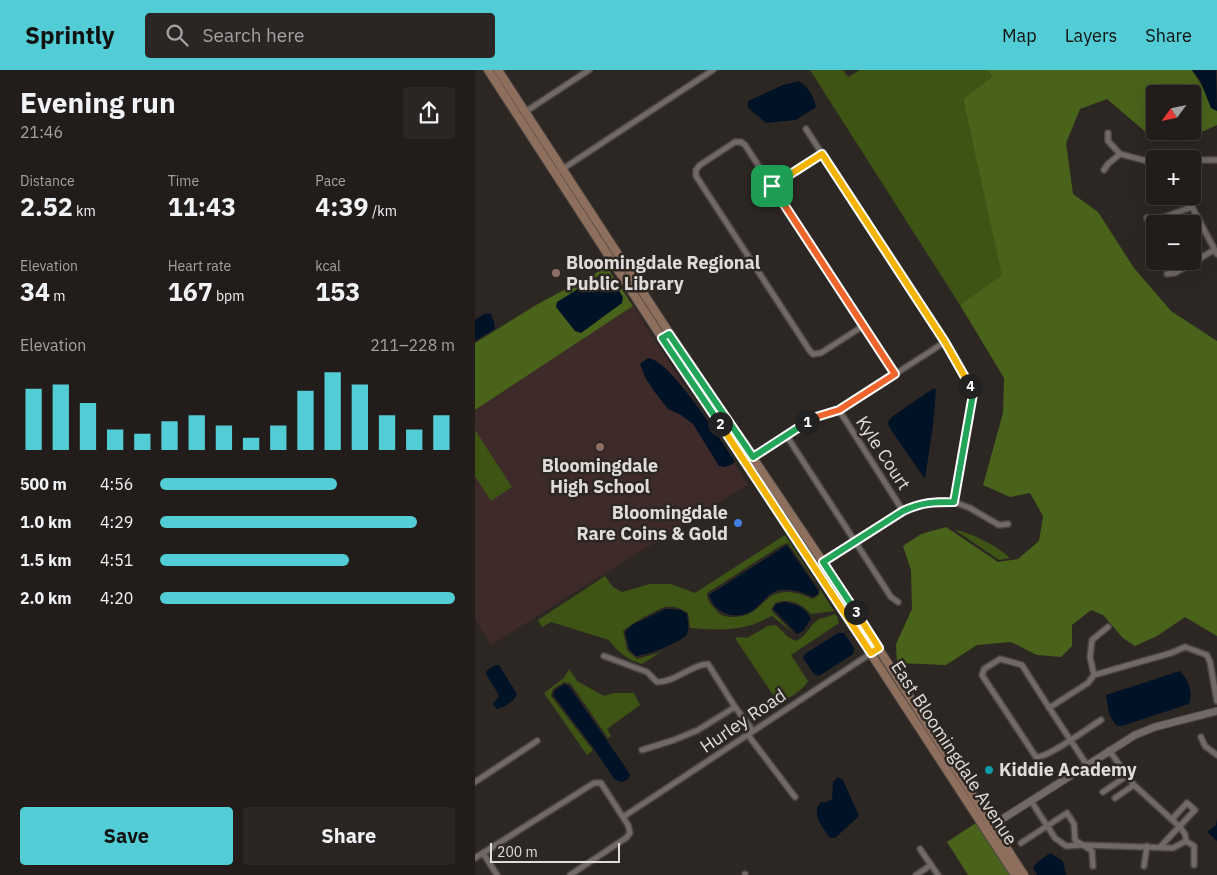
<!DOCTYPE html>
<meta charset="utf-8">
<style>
body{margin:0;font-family:"IBM Plex Sans",sans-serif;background:#2a2624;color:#f1f3f6;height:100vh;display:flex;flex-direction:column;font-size:19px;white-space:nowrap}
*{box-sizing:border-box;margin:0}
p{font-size:16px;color:#a2a2a3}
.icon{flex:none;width:28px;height:28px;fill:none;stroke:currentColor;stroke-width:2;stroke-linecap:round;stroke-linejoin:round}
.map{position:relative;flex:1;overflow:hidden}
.panel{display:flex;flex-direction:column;background:#221d1b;width:475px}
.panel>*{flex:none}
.needle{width:32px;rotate:237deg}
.controls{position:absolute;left:671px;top:15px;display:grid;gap:10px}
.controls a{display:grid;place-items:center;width:55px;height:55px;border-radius:5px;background:#221d1b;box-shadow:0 5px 20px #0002,0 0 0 1px #3f3b3a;font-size:25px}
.scale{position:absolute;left:15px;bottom:12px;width:130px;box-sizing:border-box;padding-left:5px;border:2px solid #e0dcda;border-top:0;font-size:14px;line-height:18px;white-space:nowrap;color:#e0dcda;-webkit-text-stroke:4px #2d2724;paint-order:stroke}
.pin{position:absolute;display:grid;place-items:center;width:42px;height:42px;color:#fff;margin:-21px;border-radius:10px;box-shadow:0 2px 8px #0006}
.km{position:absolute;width:25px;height:25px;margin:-12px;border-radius:50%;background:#222;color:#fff;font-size:14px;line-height:25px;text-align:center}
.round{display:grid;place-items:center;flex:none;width:52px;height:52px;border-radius:5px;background:#2a2624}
.overview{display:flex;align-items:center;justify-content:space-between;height:85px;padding:0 20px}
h1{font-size:28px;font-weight:700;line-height:38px}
.figures{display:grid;grid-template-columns:repeat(3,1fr);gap:8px;height:85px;padding:5px 20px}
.figures div{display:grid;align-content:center}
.figures b{font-size:25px;font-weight:700}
.figures small{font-size:14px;font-weight:400}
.figures p{font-size:14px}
.chart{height:140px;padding:10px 20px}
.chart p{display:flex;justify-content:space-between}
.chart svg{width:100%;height:90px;margin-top:5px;stroke:#52ccd5;stroke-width:6}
.primary-button{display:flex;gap:10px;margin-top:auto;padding:10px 20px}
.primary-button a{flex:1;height:58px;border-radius:5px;background:#52ccd5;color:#111;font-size:20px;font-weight:700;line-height:58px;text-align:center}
.primary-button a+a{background:#2a2624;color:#f1f3f6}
ul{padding:0 20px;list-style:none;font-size:16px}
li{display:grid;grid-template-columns:80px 60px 1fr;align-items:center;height:38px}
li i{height:12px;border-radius:6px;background:#52ccd5}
header{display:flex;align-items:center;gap:30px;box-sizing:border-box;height:70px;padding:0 25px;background:#52ccd5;color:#111}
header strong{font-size:24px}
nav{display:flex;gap:28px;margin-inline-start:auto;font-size:18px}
.search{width:350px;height:45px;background:#2a2624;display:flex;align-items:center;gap:12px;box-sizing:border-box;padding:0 18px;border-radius:5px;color:#a2a2a3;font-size:19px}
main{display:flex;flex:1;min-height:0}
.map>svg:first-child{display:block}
.education{fill:#3e2a29}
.green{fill:#3e5415;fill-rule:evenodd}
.forest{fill:#49631b}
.water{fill:#001225}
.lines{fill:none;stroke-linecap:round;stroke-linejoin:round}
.minor-casing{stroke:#4a4542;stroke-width:8}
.tertiary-casing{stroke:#4a4542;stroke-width:9}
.secondary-casing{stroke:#4a4542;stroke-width:10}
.minor{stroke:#706966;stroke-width:5}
.tertiary{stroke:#706966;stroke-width:7}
.secondary{stroke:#8e6f5d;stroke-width:8}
.split-1-casing{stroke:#fff;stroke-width:10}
.split-2-casing{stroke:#fff;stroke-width:10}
.split-3-casing{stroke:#fff;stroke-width:10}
.split-4-casing{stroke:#fff;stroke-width:10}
.split-5-casing{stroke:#fff;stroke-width:10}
.split-1{stroke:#f0652b;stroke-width:6}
.split-2{stroke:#22a559;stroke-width:6}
.split-3{stroke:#f5b400;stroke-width:6}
.split-4{stroke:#22a559;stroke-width:6}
.split-5{stroke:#f5b400;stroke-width:6}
.education-dot{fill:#8d6e63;stroke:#2d2724;stroke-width:2}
.shop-dot{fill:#3f7fe0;stroke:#2d2724;stroke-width:2}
.culture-dot{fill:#0f9aa8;stroke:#2d2724;stroke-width:2}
.labels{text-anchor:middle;stroke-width:5;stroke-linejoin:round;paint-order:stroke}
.poi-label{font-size:18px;font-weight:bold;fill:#e0dcda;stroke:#2d2724;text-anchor:start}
.street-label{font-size:18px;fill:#e0dcda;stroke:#2d2724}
</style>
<header>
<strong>Sprintly</strong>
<div class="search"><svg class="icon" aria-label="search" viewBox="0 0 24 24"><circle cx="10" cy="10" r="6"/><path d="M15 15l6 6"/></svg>Search here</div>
<nav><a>Map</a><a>Layers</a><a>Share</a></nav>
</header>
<main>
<section class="panel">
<div class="overview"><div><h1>Evening run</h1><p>21:46</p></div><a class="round"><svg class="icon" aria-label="share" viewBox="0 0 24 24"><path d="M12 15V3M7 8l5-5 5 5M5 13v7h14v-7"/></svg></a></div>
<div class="figures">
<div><p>Distance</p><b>2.52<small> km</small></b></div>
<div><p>Time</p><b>11:43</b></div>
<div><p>Pace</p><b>4:39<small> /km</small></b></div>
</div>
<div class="figures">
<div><p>Elevation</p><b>34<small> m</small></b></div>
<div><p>Heart rate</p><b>167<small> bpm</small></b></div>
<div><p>kcal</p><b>153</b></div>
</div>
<div class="chart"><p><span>Elevation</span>211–228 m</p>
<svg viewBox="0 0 160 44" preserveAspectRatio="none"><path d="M5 44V14M15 44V12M25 44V21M35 44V34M45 44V36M55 44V30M65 44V27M75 44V32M85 44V38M95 44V32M105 44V15M115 44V6M125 44V12M135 44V27M145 44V34M155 44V27"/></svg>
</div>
<ul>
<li><b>500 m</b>4:56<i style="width:60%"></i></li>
<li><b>1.0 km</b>4:29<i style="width:87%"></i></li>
<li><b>1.5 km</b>4:51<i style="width:64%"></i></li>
<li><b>2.0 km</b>4:20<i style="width:100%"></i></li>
</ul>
<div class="primary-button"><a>Save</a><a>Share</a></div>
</section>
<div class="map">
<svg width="742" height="805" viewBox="0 0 742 805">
<rect width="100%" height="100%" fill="#2d2724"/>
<polygon class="education" points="158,236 273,414 16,575 0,549 0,340"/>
<g class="green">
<polygon points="335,0 368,0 373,7 385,0 513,0 517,7 488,29 528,205 485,235"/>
<polygon points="0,360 37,417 16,431 0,406"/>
<path d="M480 460C495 462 524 477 535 488L524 490Z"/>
<path d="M310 465 359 541 336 544C326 533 315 528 300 533L296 540 317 562 297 546C292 548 285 552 279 554 260 561 235 560 215 558L213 543C207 539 198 535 190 537 182 539 154 555 148 561L152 580 162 589 183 583 192 578 167 594C153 590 142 582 134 570L76 552 67 557 63 550 130 506 138 517 147 522 175 514H196L220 523ZM313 473 345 519 344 525 338 529C327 525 317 520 304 523 286 527 285 547 258 547 251 547 245 546 241 540 236 535 232 530 232 523L307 475Z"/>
<path d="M359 544 362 546 364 553 316 585 333 611C329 619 311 632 302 631L260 568 262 567 272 568 293 556 301 555 312 566 320 571C331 567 333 559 340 552 345 547 353 548 359 544Z"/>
<polygon points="94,599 102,611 129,626 139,623 159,623 165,635 132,659 136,666 133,668 96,614 89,612 78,619 76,626 117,679 117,681 112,685 69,623 89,608"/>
</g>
<g class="forest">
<polygon points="513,0 717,0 742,41 742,55 729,61 718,60 718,24 680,24 680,61 704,61 680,70 632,29 605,39 591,73 598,124 623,142 659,198 696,241 742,271 742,566 710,547 682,566 660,576 648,568 628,545 616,540 597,555 597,576 586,587 562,585 536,572 502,575 471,595 422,593 421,574 437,539 436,500 428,476 446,464 471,457 523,492 543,489 564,471 568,446 555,423 535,427 508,415 528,343 529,308 485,235 527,205 488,29 517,7"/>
<polygon points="132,197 158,236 0,340 0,273 61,235"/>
<polygon points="501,753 506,760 535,805 493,805 472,772"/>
</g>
<g class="water">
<polygon points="717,0 741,0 742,41 736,38 725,10"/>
<path d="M324 11C334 18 338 25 341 37L321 50 291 53 273 38V31L308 15Z"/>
<polygon points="127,204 133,204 148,227 147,233 106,263 100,261 81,237 82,232"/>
<polygon points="15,243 19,251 20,259 0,271 0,250 9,244"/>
<path d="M173 288C196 290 245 370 259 390L258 394 249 397 244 396 218 354 206 345 193 339 179 321 170 307 165 294Z"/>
<polygon points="459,318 461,320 458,356 450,409 414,357 413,352 418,346"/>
<path d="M312 475 343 520V524L338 527C326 522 314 517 301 521 291 525 286 535 277 541 260 551 239 543 234 525Z"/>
<path d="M310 532C322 535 331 537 336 549L328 561 322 564 298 539 301 534Z"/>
<path d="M190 539 206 540 212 544C212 550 215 559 212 564 209 571 170 586 161 586L154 579 150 562 157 555Z"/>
<polygon points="363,563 369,563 379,578 378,584 344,606 339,604 328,588 330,584"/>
<path d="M20 595H24L42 624C39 632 29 637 22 639L18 634 24 626 21 620 11 604V601Z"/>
<path d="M705 601C713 610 719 622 714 634L647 656H642C633 647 633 637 631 625Z"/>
<polygon points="90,614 94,616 151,698 155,705 153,709 147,712 140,710 117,676 78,625 80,620"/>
<path d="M363 707 368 710 384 746 360 768H355C348 757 335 744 346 732H352L357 729 358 712Z"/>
<polygon points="742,749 742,771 732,762 741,755"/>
<polygon points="575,783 588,791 591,805 562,805 558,797 564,791"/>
</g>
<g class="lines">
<g class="minor-casing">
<g id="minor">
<polyline points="50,42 114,0"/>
<polyline points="331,59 494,311 498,325 479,432"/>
<polyline points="633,63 633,71 645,84 680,93"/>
<polyline points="718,90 742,90"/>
<polyline points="629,100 633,94 645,84"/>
<polyline points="80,104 238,0"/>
<polyline points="297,116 347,83"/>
<polyline points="714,126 717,137 742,184"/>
<polyline points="672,148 681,150 717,137"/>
<polyline points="692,204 700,203 739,180"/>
<polyline points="388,256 346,283 338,284 335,281 221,106 221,100 225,95 260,72 266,72 270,75 420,304"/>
<polyline points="364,340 428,441"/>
<polyline points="311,365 416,527 423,532"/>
<polyline points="278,387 330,353 341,347 364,340 470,272"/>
<polyline points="348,492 428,441 452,432 479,432 495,438 524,455 533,454"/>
<path d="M129 586 172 602 182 612C201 612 215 595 233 594L260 637 278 661"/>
<polyline points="619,605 615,587 617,570 633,557"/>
<polyline points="574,638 613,613 619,605 696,583 710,577 732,585 735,592 742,631"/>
<polyline points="273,665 320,727"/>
<polyline points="726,667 730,676 742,685"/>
<polyline points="167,680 199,670 223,660 260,637"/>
<polyline points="634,680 659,715 705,757 710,764 711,771"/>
<path d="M612 695C590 662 568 629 547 595L525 589 509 599 507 605 561 687C573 688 613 658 626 650"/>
<polyline points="0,712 62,671"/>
<polyline points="628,722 653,705"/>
<polyline points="640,728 659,715"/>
<polyline points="556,731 580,768 591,776 608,775 698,778 711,771"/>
<polyline points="148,747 404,578"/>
<polyline points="711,771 719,776 719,795"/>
<polyline points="546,773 592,743 599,754 600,770 617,781 618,796"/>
<polyline points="685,777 720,740 712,733 697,749"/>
<polyline points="445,779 463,805"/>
<polyline points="8,783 22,805"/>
<polyline points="0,788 119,713 126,713 153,755 155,763 151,768 95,805"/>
<polyline points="669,796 672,776"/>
<polyline points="270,804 270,805"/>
<polyline points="441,805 456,795"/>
</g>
</g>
<g class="tertiary-casing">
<polyline id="tertiary" points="513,758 660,665 680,657 742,641"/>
</g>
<g class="secondary-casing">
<g id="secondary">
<polyline points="13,0 187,268 314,458 540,805"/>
<polyline points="23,0 195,264 348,492 549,805"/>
</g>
</g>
<use href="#minor" class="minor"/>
<use href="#tertiary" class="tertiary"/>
<use href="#secondary" class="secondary"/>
</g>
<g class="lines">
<g class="split-1-casing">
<polyline id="split-1" points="297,116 420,304 364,340 341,347 332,352"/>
</g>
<g class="split-2-casing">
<polyline id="split-2" points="245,354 187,268 194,264 278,387 332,352"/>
</g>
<g class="split-3-casing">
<polyline id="split-3" points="245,354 396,583 404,578 381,542"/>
</g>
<g class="split-4-casing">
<path id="split-4" d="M381 542 348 492 428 441C447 432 459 432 479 432L498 324 495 316"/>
</g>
<g class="split-5-casing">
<polyline id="split-5" points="297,116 347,84 470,272 495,316"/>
</g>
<use href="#split-1" class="split-1"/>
<use href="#split-2" class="split-2"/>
<use href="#split-3" class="split-3"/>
<use href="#split-4" class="split-4"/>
<use href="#split-5" class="split-5"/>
</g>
<g class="education-dot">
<circle cx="81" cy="203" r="5"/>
<circle cx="125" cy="377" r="5"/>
</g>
<circle class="shop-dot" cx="263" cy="453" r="5"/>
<circle class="culture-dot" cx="514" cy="700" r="5"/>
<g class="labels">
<g class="poi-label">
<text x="91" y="199">Bloomingdale Regional<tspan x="91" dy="21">Public Library</tspan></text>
<text x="125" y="402" text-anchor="middle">Bloomingdale<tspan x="125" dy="21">High School</tspan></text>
<text x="253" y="449" text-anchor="end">Bloomingdale<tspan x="253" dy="21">Rare Coins &amp; Gold</tspan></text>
<text x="524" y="706">Kiddie Academy</text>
</g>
<g class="street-label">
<text transform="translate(408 383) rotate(57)" y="6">Kyle Court</text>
<text transform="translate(268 651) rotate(-34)" y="6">Hurley Road</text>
<text transform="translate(479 683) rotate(57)" y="6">East Bloomingdale Avenue</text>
</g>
</g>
</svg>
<div class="controls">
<a><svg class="needle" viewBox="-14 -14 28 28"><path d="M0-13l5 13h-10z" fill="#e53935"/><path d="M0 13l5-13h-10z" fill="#a2a2a3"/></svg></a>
<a>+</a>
<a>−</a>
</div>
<div class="scale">200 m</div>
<div class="pin" style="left:297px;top:116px;background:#1e9e55"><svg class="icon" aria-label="arrive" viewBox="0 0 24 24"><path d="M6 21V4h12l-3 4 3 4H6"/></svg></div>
<b class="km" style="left:332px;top:352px">1</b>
<b class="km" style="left:245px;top:354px">2</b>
<b class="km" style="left:381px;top:542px">3</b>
<b class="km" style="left:495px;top:316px">4</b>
</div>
</main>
